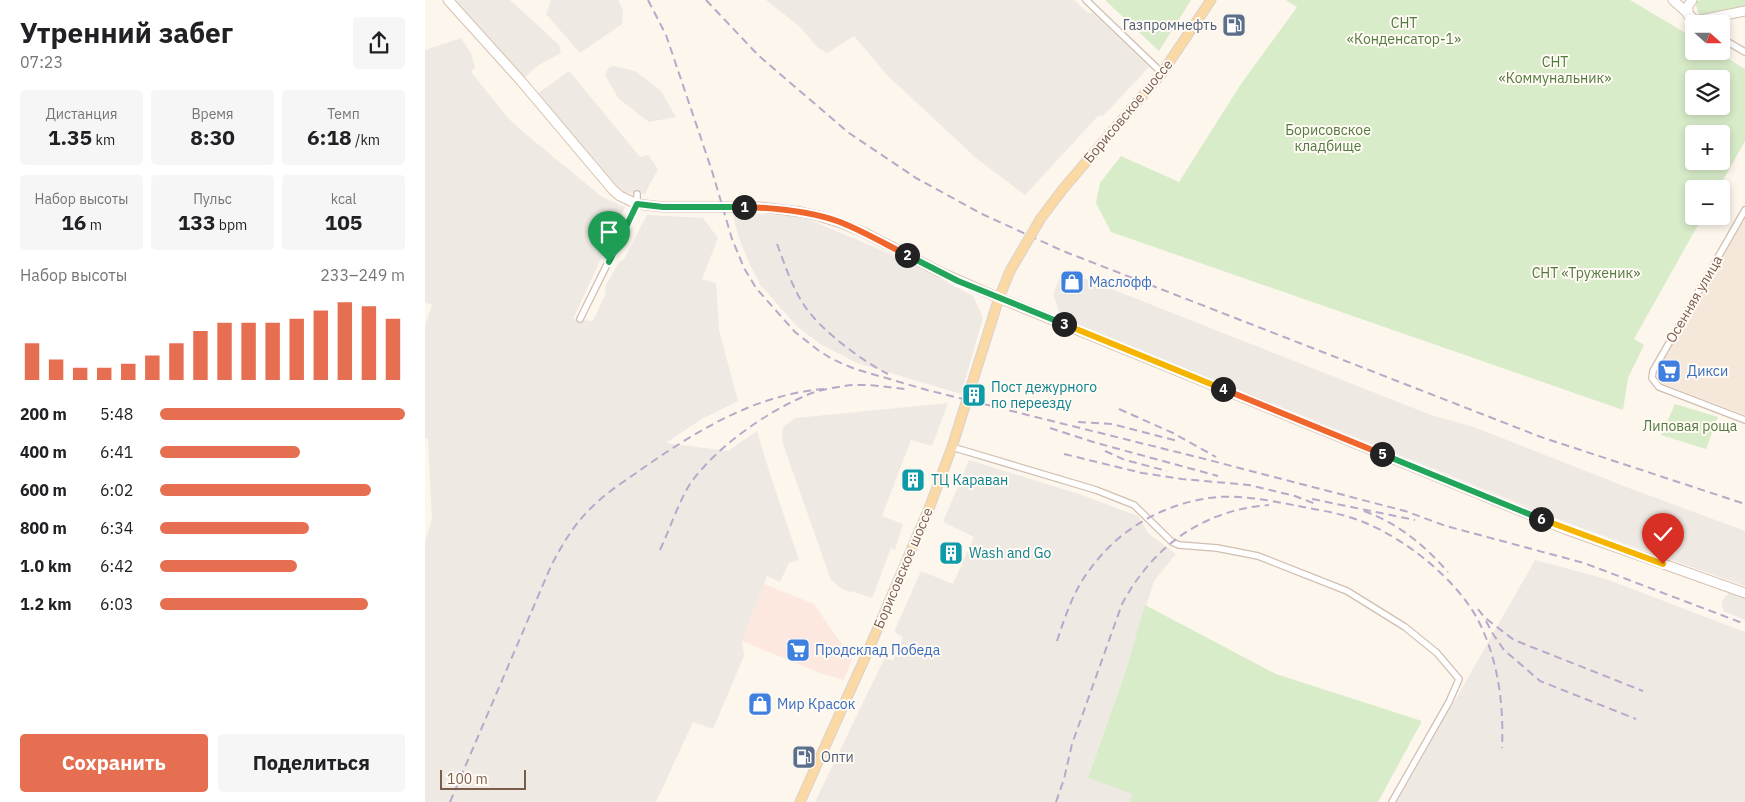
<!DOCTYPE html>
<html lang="ru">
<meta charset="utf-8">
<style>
body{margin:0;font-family:"IBM Plex Sans",sans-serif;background:#f6f6f6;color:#202124;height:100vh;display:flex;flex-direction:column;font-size:19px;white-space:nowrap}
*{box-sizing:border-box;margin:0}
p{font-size:16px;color:#757577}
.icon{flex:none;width:28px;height:28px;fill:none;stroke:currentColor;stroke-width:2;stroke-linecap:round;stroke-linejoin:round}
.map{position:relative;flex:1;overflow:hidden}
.side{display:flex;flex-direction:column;background:#fff;width:425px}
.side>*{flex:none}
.needle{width:32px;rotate:111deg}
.fabs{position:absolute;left:1260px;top:15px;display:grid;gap:10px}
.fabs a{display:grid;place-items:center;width:45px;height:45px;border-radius:5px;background:#fff;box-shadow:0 2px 8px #0003;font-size:25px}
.scale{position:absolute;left:15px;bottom:12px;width:86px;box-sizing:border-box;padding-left:5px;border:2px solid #7a5c4d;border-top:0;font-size:14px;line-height:18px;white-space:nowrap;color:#7a5c4d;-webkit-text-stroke:4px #fffaf3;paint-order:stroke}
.pin{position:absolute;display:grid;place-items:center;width:42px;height:42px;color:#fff;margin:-51px -21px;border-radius:50% 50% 50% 0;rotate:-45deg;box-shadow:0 0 5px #0007}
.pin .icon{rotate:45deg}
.km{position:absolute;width:25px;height:25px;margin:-12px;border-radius:50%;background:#222;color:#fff;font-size:14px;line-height:25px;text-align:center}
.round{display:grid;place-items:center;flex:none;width:52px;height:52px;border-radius:5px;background:#f6f6f6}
.overview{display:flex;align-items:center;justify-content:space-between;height:85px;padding:0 20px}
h1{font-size:28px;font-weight:700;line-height:38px}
.figures{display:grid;grid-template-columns:repeat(3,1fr);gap:8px;height:85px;padding:5px 20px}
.figures div{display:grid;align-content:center;border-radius:5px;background:#f6f6f6;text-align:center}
.figures b{font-size:21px;font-weight:700}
.figures small{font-size:14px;font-weight:400}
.figures p{font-size:14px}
.chart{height:140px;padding:10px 20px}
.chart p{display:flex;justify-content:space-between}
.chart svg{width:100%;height:90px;margin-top:5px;stroke:#e76f51;stroke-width:6}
.primary-button{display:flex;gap:10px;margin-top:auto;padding:10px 20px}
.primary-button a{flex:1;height:58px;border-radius:5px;background:#e76f51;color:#fff;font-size:20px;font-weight:700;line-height:58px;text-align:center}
.primary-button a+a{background:#f6f6f6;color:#202124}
ul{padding:0 20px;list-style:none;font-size:16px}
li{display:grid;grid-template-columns:80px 60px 1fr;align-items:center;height:38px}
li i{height:12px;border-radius:6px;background:#e76f51}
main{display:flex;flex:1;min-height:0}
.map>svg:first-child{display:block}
.residential{fill:#f5e8da}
.commercial{fill:#fde8e0}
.industrial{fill:#efe9e4}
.green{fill:#d8ecc9;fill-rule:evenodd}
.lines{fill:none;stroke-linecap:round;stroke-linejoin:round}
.street-casing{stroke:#d1beb0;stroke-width:8}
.secondary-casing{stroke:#d6c0b0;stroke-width:11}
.primary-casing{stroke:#dad1cd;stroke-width:11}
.street{stroke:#fff;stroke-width:5.5}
.secondary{stroke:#fff;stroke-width:9}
.primary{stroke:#fbd9a5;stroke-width:9}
.rail{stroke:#b9a8c9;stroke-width:2;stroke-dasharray:8 5;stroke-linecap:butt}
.primary-bridge-casing{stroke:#dad1cd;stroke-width:11;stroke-linecap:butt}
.primary-bridge{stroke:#fbd9a5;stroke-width:9}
.split-1-casing{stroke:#fff;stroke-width:10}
.split-2-casing{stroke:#fff;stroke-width:10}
.split-3-casing{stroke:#fff;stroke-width:10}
.split-4-casing{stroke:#fff;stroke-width:10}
.split-5-casing{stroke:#fff;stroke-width:10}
.split-6-casing{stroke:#fff;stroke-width:10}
.split-7-casing{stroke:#fff;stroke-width:10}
.split-1{stroke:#22a559;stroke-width:6}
.split-2{stroke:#f0652b;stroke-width:6}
.split-3{stroke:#22a559;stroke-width:6}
.split-4{stroke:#f5b400;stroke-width:6}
.split-5{stroke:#f0652b;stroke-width:6}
.split-6{stroke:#22a559;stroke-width:6}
.split-7{stroke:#f5b400;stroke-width:6}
.labels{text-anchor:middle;stroke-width:4;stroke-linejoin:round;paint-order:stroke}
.park-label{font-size:14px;fill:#537a41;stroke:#fffaf3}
.service-label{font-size:14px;fill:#4e5e75;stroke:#fffaf3;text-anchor:end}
.street-label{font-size:14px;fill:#7a5c4d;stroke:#fffaf3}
.shop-label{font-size:14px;fill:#366cbe;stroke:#fffaf3;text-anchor:start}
.culture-label{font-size:14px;fill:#0d838f;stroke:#fffaf3;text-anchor:start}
</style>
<main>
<section class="side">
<div class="overview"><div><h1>Утренний забег</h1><p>07:23</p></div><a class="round"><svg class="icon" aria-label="share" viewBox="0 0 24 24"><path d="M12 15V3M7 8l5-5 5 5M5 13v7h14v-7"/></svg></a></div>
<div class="figures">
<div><p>Дистанция</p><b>1.35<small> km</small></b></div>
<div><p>Время</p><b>8:30</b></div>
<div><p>Темп</p><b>6:18<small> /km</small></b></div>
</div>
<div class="figures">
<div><p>Набор высоты</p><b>16<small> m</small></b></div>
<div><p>Пульс</p><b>133<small> bpm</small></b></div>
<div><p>kcal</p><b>105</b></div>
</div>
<div class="chart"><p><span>Набор высоты</span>233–249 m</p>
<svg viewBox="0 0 160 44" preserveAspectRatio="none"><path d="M5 44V26M15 44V34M25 44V38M35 44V38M45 44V36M55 44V32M65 44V26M75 44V20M85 44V16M95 44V16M105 44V16M115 44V14M125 44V10M135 44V6M145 44V8M155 44V14"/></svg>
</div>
<ul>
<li><b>200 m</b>5:48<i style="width:100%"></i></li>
<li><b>400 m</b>6:41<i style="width:57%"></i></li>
<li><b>600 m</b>6:02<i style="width:86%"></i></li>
<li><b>800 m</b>6:34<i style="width:61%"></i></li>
<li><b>1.0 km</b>6:42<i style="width:56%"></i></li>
<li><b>1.2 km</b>6:03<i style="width:85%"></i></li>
</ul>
<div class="primary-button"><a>Сохранить</a><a>Поделиться</a></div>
</section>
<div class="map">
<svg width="1320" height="802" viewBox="0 0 1320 802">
<rect width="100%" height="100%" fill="#fdf6ec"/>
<polygon class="residential" points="1320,218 1320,415 1236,383 1232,380 1238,360"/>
<polygon class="commercial" points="339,584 389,604 427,659 419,680 395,673 317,641"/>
<g class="industrial">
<polygon points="30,0 85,0 134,45 136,53 112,66 99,78"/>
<polygon points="126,0 193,0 198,11 197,24 155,53 121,14"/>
<polygon points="341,0 649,0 663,13 668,13 724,67 679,115 673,116 600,195 551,158 462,75 429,36 402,53 393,48 374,26"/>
<polygon points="36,38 46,53 50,67 46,72 84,119 97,131 177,197 200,207 148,319 168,321 181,293 180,287 194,262 199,259 222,215 278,218 293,238 277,279 291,283 294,330 313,401 275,420 241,443 303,451 332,431 345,474 374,560 364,563 355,582 342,576 317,641 319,656 288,729 268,722 231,802 0,802 0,542 7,519 3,439 0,438 0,326 7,305 0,302 0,50"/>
<polygon points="189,66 210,71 236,91 251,117 224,122 194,99 180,75 184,67"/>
<polygon points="144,71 215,157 223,155 233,169 220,194 201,193 181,177 112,94"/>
<polygon points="307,212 378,217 482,261 548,296 558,318 536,394 432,363 395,344 373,327 336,286 325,265 314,238"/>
<polygon points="638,270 1006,415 1049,427 1204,488 1320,531 1320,586 1148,525 636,318 628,294"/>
<polygon points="523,403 507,446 486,440 457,516 478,524 470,550 466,548 447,598 426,591 425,592 417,589 406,580 357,441 358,427 370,418"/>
<polygon points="544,460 654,494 713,516 723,533 751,554 729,581 702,667 663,778 708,794 705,802 390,802 460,657 468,661 478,637 469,632 496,571 528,584 549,537 518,522"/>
<polygon points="1110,560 1181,579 1320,632 1320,802 972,802"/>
<polygon points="1304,592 1320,598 1320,620 1298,611 1297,601"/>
</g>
<g class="green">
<polygon points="680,0 766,0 734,51"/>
<path d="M861 0H1205L1269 38V51H1291L1320 69V141L1293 189H1269V216H1278L1209 339 1219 345 1203 378 1198 410 686 232 671 203 675 183 696 156 754 182 816 84 872 7ZM1269 79H1296V106H1269ZM1269 134H1296V161H1269Z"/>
<polygon points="1277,0 1320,0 1320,6 1274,16 1270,1"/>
<polygon points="1250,404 1293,417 1281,449 1236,435"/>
<polygon points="720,605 851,674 997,721 953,802 705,802 707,794 663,778 702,667"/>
</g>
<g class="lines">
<g class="street-casing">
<g id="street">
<polyline points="661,0 737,73"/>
<polyline points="1296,38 1320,52"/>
<polyline points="1320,210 1228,371 1227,378 1234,387 1320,420"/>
<polyline points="155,319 212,204 212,194"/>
<polyline points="527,447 671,490 709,505 747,542 754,545 792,548 833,556 922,591 980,627 1012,653 1034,679 1024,702 967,802"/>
</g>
</g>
<g class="secondary-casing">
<g id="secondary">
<polyline points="23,0 96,81 188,190 195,196 212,204 238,207 335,207 376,212 394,216 416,223 440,233 515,272 574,298 1140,529 1320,593"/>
<polyline points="1248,0 1271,21 1320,11"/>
<polyline points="1263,15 1263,6 1267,0"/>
</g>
</g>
<g class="primary-casing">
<g id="primary">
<polyline points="616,218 638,189 737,73 786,0"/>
<polyline points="375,802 443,651 505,506 527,447 574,298 585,271"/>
</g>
</g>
<use href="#street" class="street"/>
<use href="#secondary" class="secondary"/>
<use href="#primary" class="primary"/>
<g class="rail">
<polyline points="223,0 241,35 287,171 307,239 319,268 331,288 370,332 393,350 407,359 430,369 502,390 776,458 980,511 1021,526 1159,563 1320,624"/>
<polyline points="281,0 334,56 424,133 491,178 557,214 638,251 1116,437 1320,504"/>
<path d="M352 244C360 265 367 287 379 305 394 329 437 361 463 374"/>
<polyline points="694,409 748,433 791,457"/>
<polyline points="653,422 687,424 753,441"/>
<polyline points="625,428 668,442 793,476"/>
<polyline points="680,451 700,460 742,471"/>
<polyline points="639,454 717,473 757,479 824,485 870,496 893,505"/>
<polyline points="887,499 990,520"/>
<path d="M939 511C974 524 998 544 1023 572"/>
<path d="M235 550C244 531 254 501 265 484 290 448 341 412 382 395 393 390 407 388 419 386 439 383 460 387 480 389"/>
<polyline points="1053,609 1059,617 1089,640 1218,691"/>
<polyline points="1061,621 1068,634 1079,650 1115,681 1211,719"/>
<path d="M632 641C640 617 648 592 663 572 690 533 732 507 778 499 808 493 843 500 873 506 887 509 903 511 917 515 967 527 1031 576 1054 622 1073 660 1079 705 1077 748"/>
<path d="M25 802 126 566C137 545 149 524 167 507 183 491 203 479 221 466 276 428 333 394 400 389"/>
<path d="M631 802 639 779 647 744 697 604C728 546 778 510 844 505"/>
</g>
<g class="primary-bridge-casing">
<polyline id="primary-bridge" points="585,271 616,218"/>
</g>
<use href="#primary-bridge" class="primary-bridge"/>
</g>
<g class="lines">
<g class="split-1-casing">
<polyline id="split-1" points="184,262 212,204 238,207 319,207"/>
</g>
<g class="split-2-casing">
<path id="split-2" d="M319 207C352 208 384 211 415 222 438 231 460 244 482 255"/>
</g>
<g class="split-3-casing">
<polyline id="split-3" points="482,255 533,281 639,324"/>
</g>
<g class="split-4-casing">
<polyline id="split-4" points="639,324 798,389"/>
</g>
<g class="split-5-casing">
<polyline id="split-5" points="798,389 957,454"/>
</g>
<g class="split-6-casing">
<polyline id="split-6" points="957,454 1116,519"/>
</g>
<g class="split-7-casing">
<polyline id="split-7" points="1116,519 1238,564"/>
</g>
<use href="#split-1" class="split-1"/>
<use href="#split-2" class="split-2"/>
<use href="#split-3" class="split-3"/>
<use href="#split-4" class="split-4"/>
<use href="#split-5" class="split-5"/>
<use href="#split-6" class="split-6"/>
<use href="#split-7" class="split-7"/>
</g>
<defs>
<g id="fuel-square" transform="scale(1.25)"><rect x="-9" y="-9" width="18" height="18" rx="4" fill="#5c6f8a" stroke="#fffaf3"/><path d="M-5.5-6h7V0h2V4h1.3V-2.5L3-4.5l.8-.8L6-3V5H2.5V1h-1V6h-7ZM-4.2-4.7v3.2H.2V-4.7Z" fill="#fff"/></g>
<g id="shop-square" transform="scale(1.25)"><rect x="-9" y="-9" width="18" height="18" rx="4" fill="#3f7fe0" stroke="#fffaf3"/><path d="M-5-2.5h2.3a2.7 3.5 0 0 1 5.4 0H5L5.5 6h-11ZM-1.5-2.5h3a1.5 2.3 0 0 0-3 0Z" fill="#fff"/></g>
<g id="supermarket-square" transform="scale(1.25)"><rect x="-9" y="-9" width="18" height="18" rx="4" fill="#3f7fe0" stroke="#fffaf3"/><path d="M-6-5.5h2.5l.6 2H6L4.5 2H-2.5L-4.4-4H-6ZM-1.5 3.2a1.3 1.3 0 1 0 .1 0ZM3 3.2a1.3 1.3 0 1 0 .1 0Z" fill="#fff"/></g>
<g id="building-square" transform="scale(1.25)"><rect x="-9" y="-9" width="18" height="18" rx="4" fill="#0f9aa8" stroke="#fffaf3"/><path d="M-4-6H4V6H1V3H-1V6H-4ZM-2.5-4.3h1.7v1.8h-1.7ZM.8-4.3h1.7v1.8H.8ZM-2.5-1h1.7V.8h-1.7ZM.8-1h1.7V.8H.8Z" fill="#fff"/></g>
</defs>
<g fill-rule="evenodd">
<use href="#fuel-square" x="809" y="25"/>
<use href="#shop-square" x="647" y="282"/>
<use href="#supermarket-square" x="1244" y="371"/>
<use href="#building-square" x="549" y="395"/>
<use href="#building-square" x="488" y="480"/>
<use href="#building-square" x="526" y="553"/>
<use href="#supermarket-square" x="373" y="650"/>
<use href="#shop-square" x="335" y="704"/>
<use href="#fuel-square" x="379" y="757"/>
</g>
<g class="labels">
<g class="park-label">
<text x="979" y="28">СНТ<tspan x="979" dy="16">«Конденсатор-1»</tspan></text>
<text x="1130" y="67">СНТ<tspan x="1130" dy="16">«Коммунальник»</tspan></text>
<text x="903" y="135">Борисовское<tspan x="903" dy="16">кладбище</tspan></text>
<text x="1161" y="278">СНТ «Труженик»</text>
<text x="1265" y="431">Липовая роща</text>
</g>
<g class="service-label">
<text x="792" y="30">Газпромнефть</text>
<text x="396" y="762" text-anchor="start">Опти</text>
</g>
<g class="street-label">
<text transform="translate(703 111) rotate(-50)" y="5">Борисовское шоссе</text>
<text transform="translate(1269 299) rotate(-60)" y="5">Осенняя улица</text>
<text transform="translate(478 568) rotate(-67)" y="5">Борисовское шоссе</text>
</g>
<g class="shop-label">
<text x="664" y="287">Маслофф</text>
<text x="1262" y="376">Дикси</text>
<text x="390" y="655">Продсклад Победа</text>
<text x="352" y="709">Мир Красок</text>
</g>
<g class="culture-label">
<text x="566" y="392">Пост дежурного<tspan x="566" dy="16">по переезду</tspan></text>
<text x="506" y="485">ТЦ Караван</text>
<text x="544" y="558">Wash and Go</text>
</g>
</g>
</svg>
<div class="fabs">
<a><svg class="needle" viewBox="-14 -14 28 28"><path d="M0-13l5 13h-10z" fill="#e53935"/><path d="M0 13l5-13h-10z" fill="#757577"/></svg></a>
<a><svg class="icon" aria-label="layers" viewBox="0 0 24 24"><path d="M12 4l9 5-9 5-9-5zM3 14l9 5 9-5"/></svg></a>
<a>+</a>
<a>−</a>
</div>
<div class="scale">100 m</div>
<div class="pin" style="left:184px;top:262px;background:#1e9e55"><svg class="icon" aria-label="arrive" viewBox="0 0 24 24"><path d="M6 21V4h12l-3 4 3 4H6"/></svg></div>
<div class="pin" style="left:1238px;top:564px;background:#d93025"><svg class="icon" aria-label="check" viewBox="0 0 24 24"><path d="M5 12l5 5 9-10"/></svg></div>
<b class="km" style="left:319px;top:207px">1</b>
<b class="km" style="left:482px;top:255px">2</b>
<b class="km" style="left:639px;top:324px">3</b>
<b class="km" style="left:798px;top:389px">4</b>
<b class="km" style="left:957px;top:454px">5</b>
<b class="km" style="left:1116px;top:519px">6</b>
</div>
</main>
